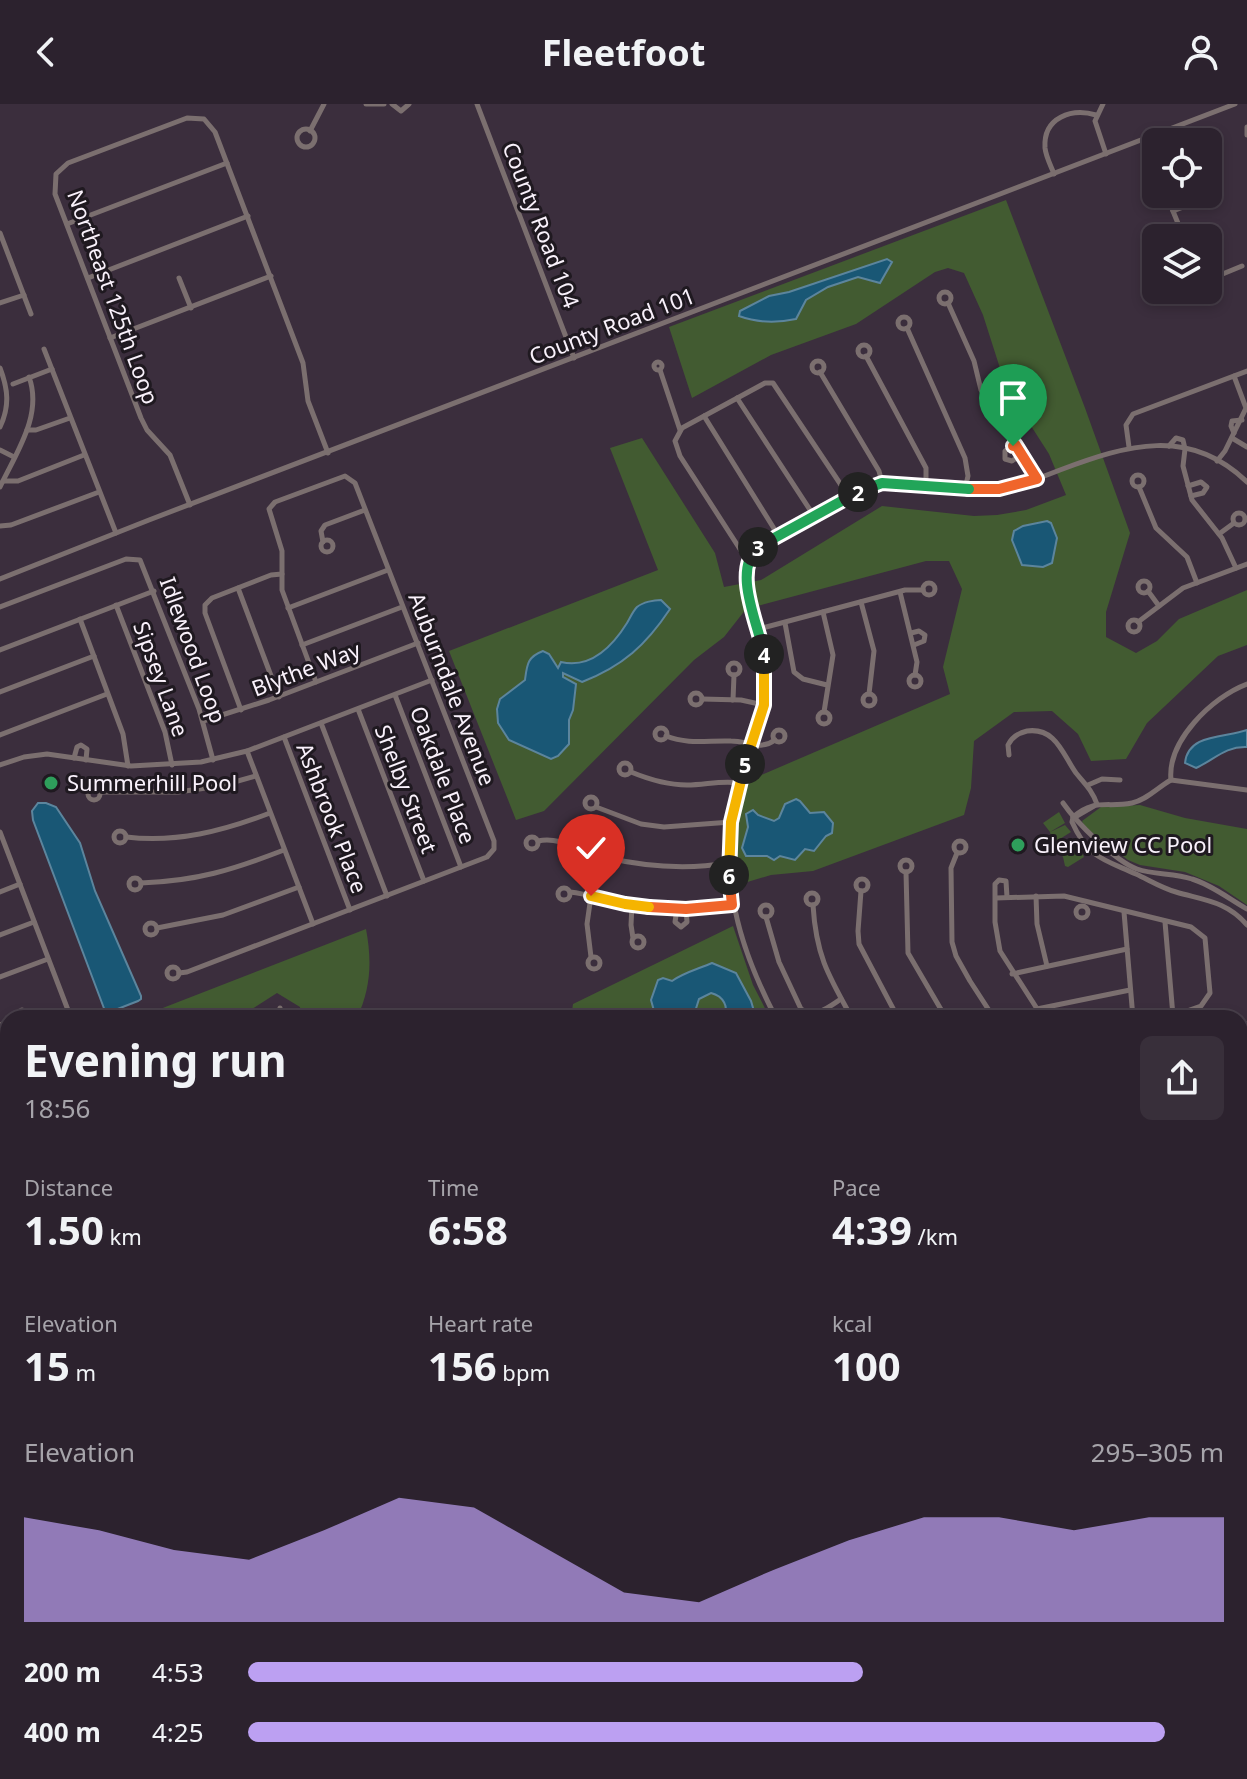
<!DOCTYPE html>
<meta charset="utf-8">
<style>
body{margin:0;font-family:"Noto Sans",sans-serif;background:#382f3a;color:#f1f3f6;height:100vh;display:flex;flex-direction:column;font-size:30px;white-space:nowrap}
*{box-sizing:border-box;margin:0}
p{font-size:26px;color:#a6a4aa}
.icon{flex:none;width:44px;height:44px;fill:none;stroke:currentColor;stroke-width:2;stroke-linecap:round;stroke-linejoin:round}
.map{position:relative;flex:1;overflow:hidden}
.details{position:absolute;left:0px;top:906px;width:1248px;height:770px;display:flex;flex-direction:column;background:#2c222e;border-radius:24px 24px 0 0;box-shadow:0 4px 12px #0003,0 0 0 2px #483f4a}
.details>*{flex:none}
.fabs{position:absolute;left:1142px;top:24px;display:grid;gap:16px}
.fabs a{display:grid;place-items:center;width:80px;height:80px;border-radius:12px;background:#2c222e;box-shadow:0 4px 12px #0003,0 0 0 2px #483f4a;font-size:40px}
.pin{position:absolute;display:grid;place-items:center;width:68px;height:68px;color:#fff;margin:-82px -34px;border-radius:50% 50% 50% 0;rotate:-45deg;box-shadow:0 0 8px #0007}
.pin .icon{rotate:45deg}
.km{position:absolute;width:40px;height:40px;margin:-20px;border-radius:50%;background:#222;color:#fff;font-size:22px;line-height:40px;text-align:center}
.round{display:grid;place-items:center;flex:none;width:84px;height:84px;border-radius:12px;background:#382f3a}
.summary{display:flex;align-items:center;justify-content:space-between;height:136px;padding:0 24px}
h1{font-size:44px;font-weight:700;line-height:60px}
.figures{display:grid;grid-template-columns:repeat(3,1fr);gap:12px;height:136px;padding:8px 24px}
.figures div{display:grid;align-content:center}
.figures b{font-size:40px;font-weight:700}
.figures small{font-size:22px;font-weight:400}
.figures p{font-size:22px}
.chart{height:224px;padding:16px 24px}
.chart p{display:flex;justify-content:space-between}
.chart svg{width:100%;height:144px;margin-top:8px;fill:#bca0f2;opacity:.7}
ul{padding:0 24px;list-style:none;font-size:26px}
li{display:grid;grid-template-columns:128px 96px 1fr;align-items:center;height:60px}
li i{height:20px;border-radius:10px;background:#bca0f2}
header{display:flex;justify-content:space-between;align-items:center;height:104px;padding:0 24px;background:#2c222e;font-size:36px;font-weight:700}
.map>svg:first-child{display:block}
.commercial{fill:#483946}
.green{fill:#425b31}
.water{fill:#195775;stroke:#5c859d;stroke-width:2}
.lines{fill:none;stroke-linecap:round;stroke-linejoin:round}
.minor{stroke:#7b6f6f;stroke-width:5}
.major{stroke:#c1a9aa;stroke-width:7}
.split-1-casing{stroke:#fff;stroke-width:16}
.split-2-casing{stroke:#fff;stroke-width:16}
.split-3-casing{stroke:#fff;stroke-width:16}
.split-4-casing{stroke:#fff;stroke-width:16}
.split-5-casing{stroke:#fff;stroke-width:16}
.split-6-casing{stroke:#fff;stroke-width:16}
.split-7-casing{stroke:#fff;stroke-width:16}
.split-8-casing{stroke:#fff;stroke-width:16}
.split-1{stroke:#f0652b;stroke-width:10}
.split-2{stroke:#22a559;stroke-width:10}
.split-3{stroke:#22a559;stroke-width:10}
.split-4{stroke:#22a559;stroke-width:10}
.split-5{stroke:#f5b400;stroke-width:10}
.split-6{stroke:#f5b400;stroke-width:10}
.split-7{stroke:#f0652b;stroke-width:10}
.split-8{stroke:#f5b400;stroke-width:10}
.leisure-dot{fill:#2e9e5b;stroke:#1f1920;stroke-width:3}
.labels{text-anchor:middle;stroke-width:6;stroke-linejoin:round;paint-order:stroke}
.street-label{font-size:22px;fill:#f9f1fb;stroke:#1f1920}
.poi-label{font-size:22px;fill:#f9f1fb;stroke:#1f1920;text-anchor:start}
</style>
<header><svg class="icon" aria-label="back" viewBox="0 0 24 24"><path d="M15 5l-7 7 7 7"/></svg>Fleetfoot<svg class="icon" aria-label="person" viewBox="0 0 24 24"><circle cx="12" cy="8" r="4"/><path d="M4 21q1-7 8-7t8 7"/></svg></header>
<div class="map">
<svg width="1247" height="1675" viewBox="0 0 1247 1675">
<rect width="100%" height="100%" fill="#3b2e3d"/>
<polygon class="commercial" points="1247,934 1247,1056 1240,1037 1240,936"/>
<g class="green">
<polygon points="1006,96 1085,304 1130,429 1106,508 1106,533 1136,549 1157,537 1179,515 1247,486 1247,541 1218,552 1147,619 1126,655 1091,657 1078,630 1052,607 1014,608 974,637 971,684 964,711 813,767 771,771 734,782 735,732 745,678 950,590 943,563 962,485 949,457 926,457 746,505 724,533 694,556 544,707 516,716 449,547 658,466 610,344 642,334 715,449 724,483 761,476 882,402 974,412 997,411 1026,406 1066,391 1049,350 1006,283 983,211 964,169 948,164 935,168 856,220 771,251 692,294 669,223"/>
<polygon points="1140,701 1185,714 1247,725 1247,801 1219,782 1185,768 1140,761 1128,756 1085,723 1082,717 1101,703"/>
<polygon points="1059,708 1065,719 1050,728 1065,721 1071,728 1055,738 1052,737 1050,728 1043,719"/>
<polygon points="1073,735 1079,742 1073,748 1081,746 1084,753 1068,763 1065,762 1063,753 1057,745"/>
<polygon points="733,822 753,881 770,914 571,914 573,900"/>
<path d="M366 825C372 857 371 884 357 914H301L300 903 277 889 238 914H137Z"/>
<polygon points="0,1194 8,1197 8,1265 0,1261"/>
<polygon points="0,1285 8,1290 8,1413 0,1416"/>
<polygon points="1247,1567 1247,1648 1240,1650 1240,1568"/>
<polygon points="139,1668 394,1668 387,1671 387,1675 142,1675"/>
<polygon points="398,1668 626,1668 628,1675 391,1675 391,1671"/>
<polygon points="628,1668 725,1668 699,1675 630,1675"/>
<polygon points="746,1668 865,1668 868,1675 748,1675"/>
</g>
<g class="water">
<path d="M887 155 892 158 880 179 858 173 828 183 806 196 796 215C777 219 758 219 739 212L740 207 769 192 789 188Z"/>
<polygon points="1047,417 1051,419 1057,434 1052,459 1043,463 1022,461 1012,436 1014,427 1023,422"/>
<path d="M661 496 670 505C646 541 623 562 582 578L563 569V573L576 580 573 606 569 616V640L558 652 551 655 509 636 498 619 497 605 500 595 525 576C527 561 527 553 543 547L549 550 558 564 561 558C591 565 612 543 627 519 630 514 633 507 637 503 643 498 654 496 661 496Z"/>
<path d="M1247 626V643C1225 642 1214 656 1196 664L1185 659C1188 629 1226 634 1247 626Z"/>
<polygon points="796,695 800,697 810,709 824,708 833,719 832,729 826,732 814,747 805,745 795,756 780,752 774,756 767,752 746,752 742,744 748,723 746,710 753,706 758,711 774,717 779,714 785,700"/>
<polygon points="38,699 46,699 56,703 80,739 95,787 141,892 141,895 138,897 110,908 105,907 33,716 32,707"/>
<path d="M712 859 736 869 751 897 756 914H723C730 903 723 892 711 889L699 895 693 914H656L651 896 658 876 663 874 672 877C683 869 698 865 712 859Z"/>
</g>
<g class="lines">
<g class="minor">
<polyline points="366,0 384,0"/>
<polyline points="392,0 401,7 409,0"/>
<polyline points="477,0 574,254"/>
<polyline points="1103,0 1095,17 1106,50"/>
<polyline points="1247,23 1247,31"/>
<circle cx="306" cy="34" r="9"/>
<polyline points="310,27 324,0"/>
<polyline points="1145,35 1156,63"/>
<path d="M1054 70C1051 62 1046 53 1045 44 1043 13 1072 4 1096 11"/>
<polyline points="1166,90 1184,134"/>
<polyline points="1173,107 1209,93"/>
<polyline points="67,120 227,59"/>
<polyline points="0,129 31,210"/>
<polyline points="88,174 248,112"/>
<polyline points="179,174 191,204"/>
<polyline points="1208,176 1242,162"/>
<circle cx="945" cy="194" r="6"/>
<polyline points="0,199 24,191"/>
<polyline points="948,199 974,257 981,286 1037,375"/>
<circle cx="904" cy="219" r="6"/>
<polyline points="907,224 965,354 968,372 965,385"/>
<polyline points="110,234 271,172"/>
<circle cx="864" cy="247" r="6"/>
<polyline points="44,245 116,429"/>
<polyline points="866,252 926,364 926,382"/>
<circle cx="818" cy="263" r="6"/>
<circle cx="658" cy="262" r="4"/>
<path d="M0 264C8 285 10 302 0 323"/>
<polyline points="660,266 680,326"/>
<polyline points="820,268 879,367 882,379"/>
<polyline points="13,280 52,265"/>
<polyline points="737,294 814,412"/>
<polyline points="704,312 778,431"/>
<polyline points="27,326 36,326 70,314"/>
<polyline points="1234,329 1231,322 1232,317 1242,316"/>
<polyline points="1232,334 1247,343"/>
<polyline points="1015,340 1005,347 1005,355 1012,357 1022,350"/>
<polyline points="1169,342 1176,334 1183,336 1185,345 1183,362 1192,396 1222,434 1236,464"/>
<polyline points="1129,343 1126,321 1133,310 1247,267"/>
<polyline points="0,346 14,353"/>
<polyline points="1217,357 1225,347 1246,304 1234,272"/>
<circle cx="1138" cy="377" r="6"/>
<polyline points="3,377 18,377 84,351"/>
<polyline points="1188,382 1201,378 1207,383 1203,389 1191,392"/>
<path d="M0 383C16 349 43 311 29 273"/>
<polyline points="1139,383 1156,424 1187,453 1197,479"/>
<polyline points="190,401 170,351 147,326 141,314 55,90 56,70 68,59 187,14 204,15 215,28 303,259 308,297 328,349"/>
<circle cx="1239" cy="415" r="6"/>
<polyline points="0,422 11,421 99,388"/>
<polyline points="1219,430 1234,419"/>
<circle cx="327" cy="442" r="6"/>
<polyline points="323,438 321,427 325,421 365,406"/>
<polyline points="747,456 680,352 675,337 682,324 765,279 773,279 849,393"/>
<polyline points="0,475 149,416 1235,0"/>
<circle cx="1144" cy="483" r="6"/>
<circle cx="929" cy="485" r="6"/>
<polyline points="238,484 279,593"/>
<polyline points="1148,487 1159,502"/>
<polyline points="900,488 917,558 915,571"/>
<polyline points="861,498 874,547 869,590"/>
<polyline points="116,501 165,628 172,661"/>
<polyline points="0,503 126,455 140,456 199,605 213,656"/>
<polyline points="288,504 388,466"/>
<polyline points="823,508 833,551 824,608"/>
<polyline points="80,515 123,630 128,662"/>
<circle cx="1134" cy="522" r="6"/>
<polyline points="1138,518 1183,484 1247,460"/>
<polyline points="785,519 794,568 803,575 827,581"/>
<polyline points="759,525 905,486 923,486"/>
<polyline points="911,529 919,527 925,531 924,537 914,541"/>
<polyline points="302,541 402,503"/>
<polyline points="0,546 154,487"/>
<circle cx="734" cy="565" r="6"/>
<circle cx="915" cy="577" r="6"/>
<polyline points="0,588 94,552"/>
<circle cx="696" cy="595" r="6"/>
<circle cx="869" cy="596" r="6"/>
<polyline points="395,591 461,763"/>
<polyline points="702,595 741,596 764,601"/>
<polyline points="733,596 734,571"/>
<polyline points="358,605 424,777"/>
<polyline points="241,606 205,509 205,501 212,494 271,471 282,470"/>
<circle cx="824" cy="614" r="6"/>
<polyline points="203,617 269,596 418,539"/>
<polyline points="321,619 387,792"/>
<circle cx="661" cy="630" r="6"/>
<circle cx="779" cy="632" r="6"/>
<polyline points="0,631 107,590"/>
<path d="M666 632C689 641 708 636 731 637 748 637 760 647 775 636"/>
<polyline points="284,633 350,806"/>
<polyline points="247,647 313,820"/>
<path d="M1009 651 1008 641C1012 633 1018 629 1027 627 1056 623 1063 651 1076 669 1085 680 1092 686 1097 700"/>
<polyline points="74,654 77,643 81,641 87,645 86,656"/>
<circle cx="625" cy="665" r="6"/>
<polyline points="0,661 24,653 47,650 131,662 201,658 247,647 432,576"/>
<path d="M631 668C648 675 668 681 687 681 705 681 722 676 739 679"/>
<path d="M1171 676C1167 637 1212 593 1247 580"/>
<polyline points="1088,681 1102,675 1120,676"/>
<circle cx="94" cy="690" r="6"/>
<polyline points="100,688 178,688 220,682 256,672"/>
<circle cx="591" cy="699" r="6"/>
<path d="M1063 699C1076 718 1115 757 1137 765 1154 771 1174 769 1192 775 1212 781 1229 795 1247 805"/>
<polyline points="596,703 641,720 664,723 731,718"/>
<path d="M1073 713 1072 718C1088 754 1103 755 1136 770 1149 776 1162 784 1176 788 1203 796 1227 797 1247 821"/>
<path d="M1073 713C1095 694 1107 704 1132 699 1147 696 1158 683 1171 676L1247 686"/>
<polyline points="1075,713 1094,702"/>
<circle cx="120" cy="733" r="6"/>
<polyline points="0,728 71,914"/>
<path d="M126 733C177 739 223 727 270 709"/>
<circle cx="532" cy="739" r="6"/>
<path d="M538 737C561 732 582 748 604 753 646 763 685 766 728 759"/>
<circle cx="960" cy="743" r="6"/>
<polyline points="957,749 951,764 952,838 956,852 970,877 994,914"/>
<circle cx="906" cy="762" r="6"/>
<polyline points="906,768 908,849 946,914"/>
<circle cx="135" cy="780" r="6"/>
<circle cx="862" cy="781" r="6"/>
<path d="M141 779C197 777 232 766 284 746"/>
<circle cx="564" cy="790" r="6"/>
<polyline points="861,787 858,827 859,840 898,914"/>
<polyline points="0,788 20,780"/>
<path d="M570 788C589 790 607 797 626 800 661 806 697 804 732 801"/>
<circle cx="812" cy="795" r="6"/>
<polyline points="591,792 587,820 591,853"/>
<polyline points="1036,792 1037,820 1047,862"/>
<polyline points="1007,793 1006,777 999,776 995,780 995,818 1000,847 1043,914"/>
<polyline points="996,794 1064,792 1191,823 1205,834 1210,889 1201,902 1167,914"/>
<polyline points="632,801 631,821 633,834"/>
<path d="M813 801C816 851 828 871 852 914"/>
<circle cx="766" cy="807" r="6"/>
<circle cx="1082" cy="808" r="6"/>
<polyline points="677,805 675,818 681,823 687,818 686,805"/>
<polyline points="1124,808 1133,914"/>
<path d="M766 813 779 858 801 905C815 915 829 903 841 895"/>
<polyline points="1165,818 1173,912"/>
<circle cx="151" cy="825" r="6"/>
<polyline points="157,824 223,811 299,783"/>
<polyline points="0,831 34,818"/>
<circle cx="638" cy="838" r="6"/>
<circle cx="594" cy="859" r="6"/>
<circle cx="173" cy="869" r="6"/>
<polyline points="179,869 187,868 487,753 494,745 494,737 355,379 345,372 275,398 269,405 282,447 282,486 316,578"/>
<polyline points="1012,870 1127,845"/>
<polyline points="0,873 48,855"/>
<polyline points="1037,905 1130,886"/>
<polyline points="16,914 17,909 22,906 27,909 28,914"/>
<polyline points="280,914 280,904"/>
<path d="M776 914C732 830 717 762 742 669 750 637 765 610 766 576 766 545 738 472 750 452 759 439 865 381 882 379 920 375 959 390 997 385 1019 382 1040 374 1060 366 1127 341 1189 322 1247 378"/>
<polyline points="0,921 8,918"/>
<polyline points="0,965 8,964"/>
<polyline points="0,1009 4,1045 0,1085"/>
<polyline points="0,1044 8,1046"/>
<polyline points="1240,1089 1247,1086"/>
<polyline points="1240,1136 1247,1133"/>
<polyline points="1240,1178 1247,1175"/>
<polyline points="1247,1225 1244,1230 1247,1234"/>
<polyline points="1240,1287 1247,1284"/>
<polyline points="1240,1314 1247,1330"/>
<polyline points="1240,1373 1247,1371"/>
<polyline points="1240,1405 1247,1402"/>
<polyline points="1240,1436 1247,1434"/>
<polyline points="1240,1477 1247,1478"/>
<polyline points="1240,1487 1247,1487"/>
<polyline points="1240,1542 1247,1541"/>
<polyline points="0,1575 8,1596"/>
<polyline points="0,1621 8,1618"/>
<polyline points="0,1667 8,1664"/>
<polyline points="1208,1668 1210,1675"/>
<polyline points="1107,1675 1115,1668"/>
<polyline points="1152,1675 1158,1671 1163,1675"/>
<polyline points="1164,1675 1184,1668"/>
<polyline points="1242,1675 1247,1670"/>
</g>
<g class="major">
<polyline points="1240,924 1247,921"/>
<polyline points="1240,933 1247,930"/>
<polyline points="0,1268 8,1273"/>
<polyline points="0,1276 8,1281"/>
</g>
</g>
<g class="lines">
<g class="split-1-casing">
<polyline id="split-1" points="969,385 999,385 1037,375 1015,340 1013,342"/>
</g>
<g class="split-2-casing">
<polyline id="split-2" points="858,388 882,379 969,385"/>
</g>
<g class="split-3-casing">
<polyline id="split-3" points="758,443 858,388"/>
</g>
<g class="split-4-casing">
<path id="split-4" d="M758 443C732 467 758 519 764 550"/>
</g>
<g class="split-5-casing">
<polyline id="split-5" points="745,660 764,601 764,550"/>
</g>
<g class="split-6-casing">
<polyline id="split-6" points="729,771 731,718 745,660"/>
</g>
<g class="split-7-casing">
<polyline id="split-7" points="649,803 686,805 732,801 729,771"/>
</g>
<g class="split-8-casing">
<polyline id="split-8" points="591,792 625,800 649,803"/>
</g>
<use href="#split-1" class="split-1"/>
<use href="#split-2" class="split-2"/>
<use href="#split-3" class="split-3"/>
<use href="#split-4" class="split-4"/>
<use href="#split-5" class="split-5"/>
<use href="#split-6" class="split-6"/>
<use href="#split-7" class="split-7"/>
<use href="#split-8" class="split-8"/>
</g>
<g class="leisure-dot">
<circle cx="51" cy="679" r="8"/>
<circle cx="1018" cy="741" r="8"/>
</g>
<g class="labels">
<g class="street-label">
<text transform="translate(541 121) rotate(69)" y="8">County Road 104</text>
<text transform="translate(113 193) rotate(70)" y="8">Northeast 125th Loop</text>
<text transform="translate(612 222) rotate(-21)" y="8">County Road 101</text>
<text transform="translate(193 546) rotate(70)" y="8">Idlewood Loop</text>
<text transform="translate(306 565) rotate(-21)" y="8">Blythe Way</text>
<text transform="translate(161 575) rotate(70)" y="8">Sipsey Lane</text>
<text transform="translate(452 585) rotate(69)" y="8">Auburndale Avenue</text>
<text transform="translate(443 671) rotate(69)" y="8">Oakdale Place</text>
<text transform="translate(406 685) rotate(69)" y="8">Shelby Street</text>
<text transform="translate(332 714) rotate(69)" y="8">Ashbrook Place</text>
</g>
<g class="poi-label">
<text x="67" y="687">Summerhill Pool</text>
<text x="1034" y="749">Glenview CC Pool</text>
</g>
</g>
</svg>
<div class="fabs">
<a><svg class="icon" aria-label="locate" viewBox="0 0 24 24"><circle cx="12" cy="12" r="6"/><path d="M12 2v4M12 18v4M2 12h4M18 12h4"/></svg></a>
<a><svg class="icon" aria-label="layers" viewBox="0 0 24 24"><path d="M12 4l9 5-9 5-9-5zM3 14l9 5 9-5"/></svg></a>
</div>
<div class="pin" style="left:1013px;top:342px;background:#1e9e55"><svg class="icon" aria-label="arrive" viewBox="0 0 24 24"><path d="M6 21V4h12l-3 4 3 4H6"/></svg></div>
<div class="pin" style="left:591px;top:792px;background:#d93025"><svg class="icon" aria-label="check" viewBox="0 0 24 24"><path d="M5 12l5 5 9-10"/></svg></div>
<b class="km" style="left:858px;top:388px">2</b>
<b class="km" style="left:758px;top:443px">3</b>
<b class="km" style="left:764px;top:550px">4</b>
<b class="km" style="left:745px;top:660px">5</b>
<b class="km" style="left:729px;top:771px">6</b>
<section class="details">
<div class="summary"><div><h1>Evening run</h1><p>18:56</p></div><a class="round"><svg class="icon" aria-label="share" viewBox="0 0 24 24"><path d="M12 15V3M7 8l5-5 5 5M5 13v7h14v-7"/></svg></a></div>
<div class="figures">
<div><p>Distance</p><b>1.50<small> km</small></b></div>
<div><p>Time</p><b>6:58</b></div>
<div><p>Pace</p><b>4:39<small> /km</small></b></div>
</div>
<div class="figures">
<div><p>Elevation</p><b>15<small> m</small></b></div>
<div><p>Heart rate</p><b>156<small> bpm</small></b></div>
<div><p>kcal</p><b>100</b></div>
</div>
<div class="chart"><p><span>Elevation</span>295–305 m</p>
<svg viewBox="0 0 160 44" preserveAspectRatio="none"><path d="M0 44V12L10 16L20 22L30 25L40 16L50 6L60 9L70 22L80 35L90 38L100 28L110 19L120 12L130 12L140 16L150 12L160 12V44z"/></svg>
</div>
<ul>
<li><b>200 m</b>4:53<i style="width:63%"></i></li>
<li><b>400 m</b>4:25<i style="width:94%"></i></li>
</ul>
</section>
</div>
